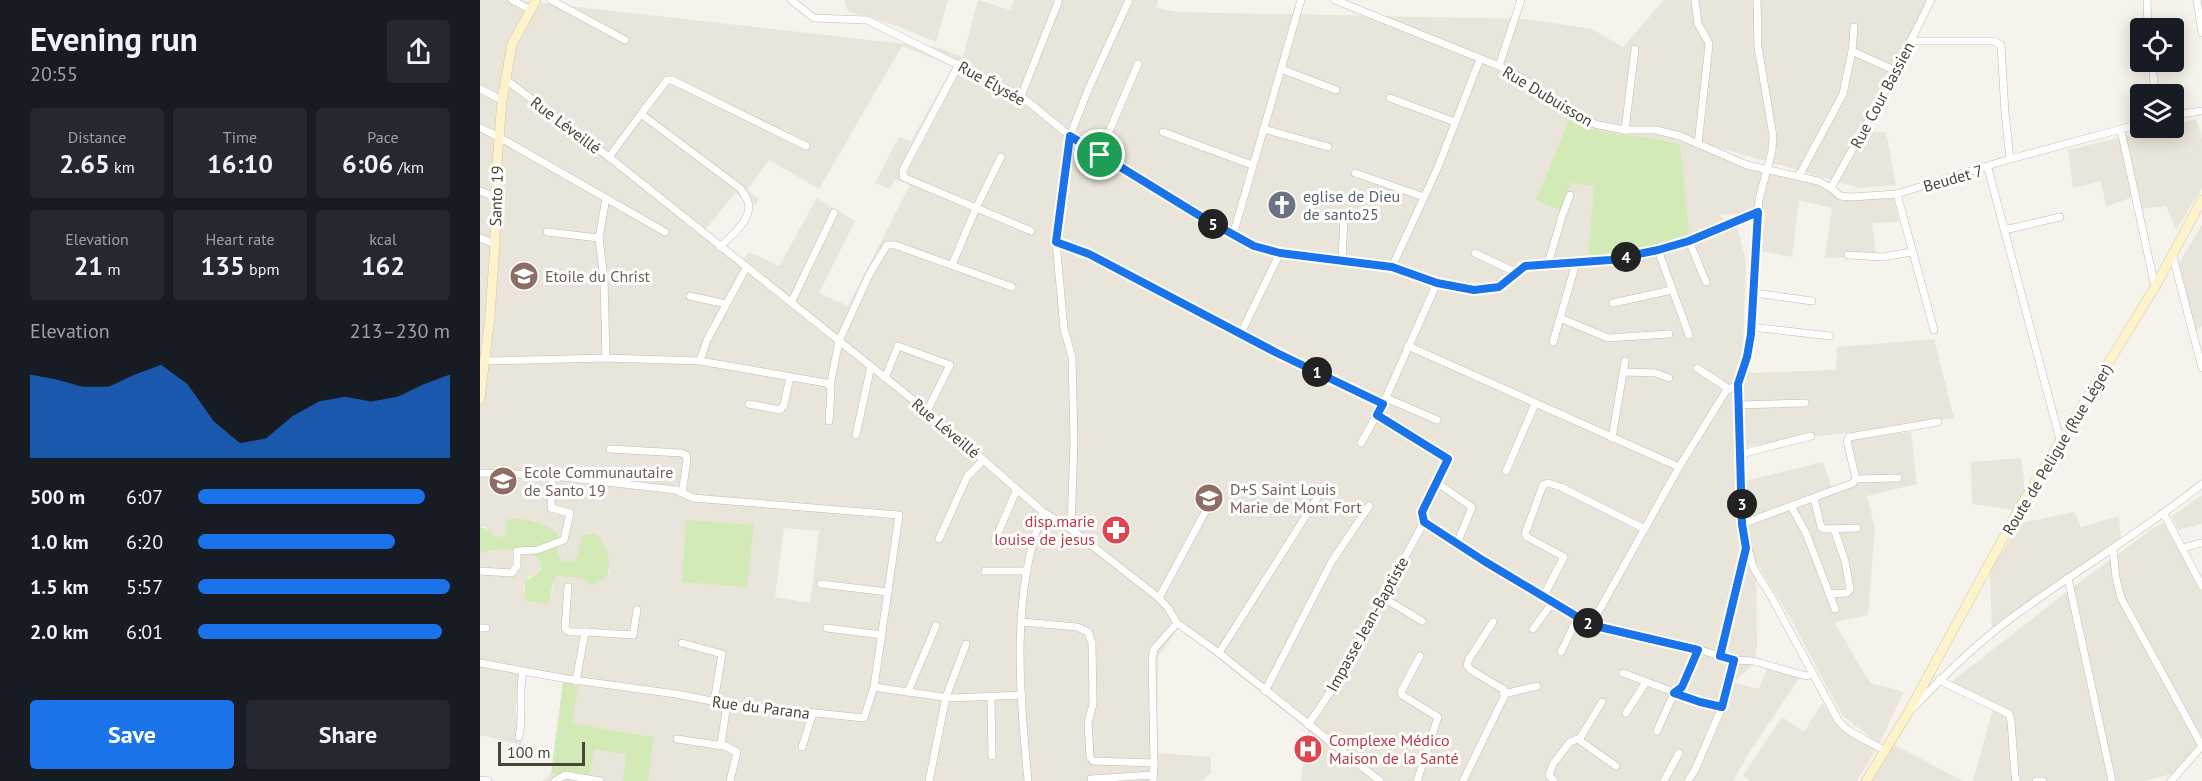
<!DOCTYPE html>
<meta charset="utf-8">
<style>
body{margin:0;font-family:"PT Sans",sans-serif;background:#242831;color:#f1f3f6;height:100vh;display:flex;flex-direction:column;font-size:22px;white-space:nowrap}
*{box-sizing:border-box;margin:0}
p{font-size:20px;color:#9ea1a6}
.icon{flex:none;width:33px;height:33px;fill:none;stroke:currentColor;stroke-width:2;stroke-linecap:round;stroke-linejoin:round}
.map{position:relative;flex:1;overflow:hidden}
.panel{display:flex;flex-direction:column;background:#171b24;width:480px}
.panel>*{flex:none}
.tools{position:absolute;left:1650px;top:18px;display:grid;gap:12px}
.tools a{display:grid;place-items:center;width:54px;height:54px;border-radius:6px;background:#171b24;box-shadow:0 3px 15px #0003;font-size:30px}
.scale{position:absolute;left:18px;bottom:15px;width:87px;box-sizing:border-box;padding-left:6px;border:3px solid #4b4439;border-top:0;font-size:16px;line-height:21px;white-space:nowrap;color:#4b4439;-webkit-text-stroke:4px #fff;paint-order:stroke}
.pin{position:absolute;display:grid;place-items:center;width:51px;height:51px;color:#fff;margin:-26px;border:3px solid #fff;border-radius:50%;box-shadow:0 2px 6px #0007}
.km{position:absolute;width:30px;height:30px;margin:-15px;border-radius:50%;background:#222;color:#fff;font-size:16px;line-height:30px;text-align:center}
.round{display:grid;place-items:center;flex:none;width:63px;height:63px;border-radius:6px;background:#242831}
.headline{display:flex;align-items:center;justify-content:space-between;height:102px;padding:0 30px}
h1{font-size:33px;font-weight:700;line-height:45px}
.stats{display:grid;grid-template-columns:repeat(3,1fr);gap:9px;height:102px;padding:6px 30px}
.stats div{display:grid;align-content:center;border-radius:6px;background:#242831;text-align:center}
.stats b{font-size:26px;font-weight:700}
.stats small{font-size:16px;font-weight:400}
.stats p{font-size:16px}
.chart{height:168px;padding:12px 30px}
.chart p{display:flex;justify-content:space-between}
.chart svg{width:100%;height:108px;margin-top:6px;fill:#1a73e8;opacity:.7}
.cta{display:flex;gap:12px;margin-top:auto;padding:12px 30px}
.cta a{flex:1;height:69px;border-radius:6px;background:#1a73e8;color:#fff;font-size:24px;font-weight:700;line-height:69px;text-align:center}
.cta a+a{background:#242831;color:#f1f3f6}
ul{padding:0 30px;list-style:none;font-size:20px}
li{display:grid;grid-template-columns:96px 72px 1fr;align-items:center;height:45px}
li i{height:15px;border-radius:8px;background:#1a73e8}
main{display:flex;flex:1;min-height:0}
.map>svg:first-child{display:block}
.residential{fill:#eae5da;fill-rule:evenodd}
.green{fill:#d2eab5}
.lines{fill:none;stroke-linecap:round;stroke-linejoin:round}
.street-casing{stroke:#c2bbae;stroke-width:8}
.secondary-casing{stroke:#d6c79b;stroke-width:10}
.street{stroke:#fff;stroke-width:7}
.secondary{stroke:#fff3cd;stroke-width:9}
.route-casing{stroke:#fff;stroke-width:12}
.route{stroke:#1a73e8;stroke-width:8}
.labels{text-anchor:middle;stroke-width:6;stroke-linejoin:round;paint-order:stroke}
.street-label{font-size:16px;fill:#4b4439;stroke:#fff}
.worship-label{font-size:16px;fill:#5b616d;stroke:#fff;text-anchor:start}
.education-label{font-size:16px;fill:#785e54;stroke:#fff;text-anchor:start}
.health-label{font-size:16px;fill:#be3a42;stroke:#fff;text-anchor:end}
</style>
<main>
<section class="panel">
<div class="headline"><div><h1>Evening run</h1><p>20:55</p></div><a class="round"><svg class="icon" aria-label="share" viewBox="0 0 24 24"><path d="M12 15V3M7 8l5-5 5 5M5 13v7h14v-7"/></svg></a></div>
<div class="stats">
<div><p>Distance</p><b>2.65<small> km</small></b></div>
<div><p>Time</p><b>16:10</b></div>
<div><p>Pace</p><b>6:06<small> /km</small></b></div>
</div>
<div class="stats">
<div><p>Elevation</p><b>21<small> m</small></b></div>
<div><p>Heart rate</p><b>135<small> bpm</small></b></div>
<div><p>kcal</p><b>162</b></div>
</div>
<div class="chart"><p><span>Elevation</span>213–230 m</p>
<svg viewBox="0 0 160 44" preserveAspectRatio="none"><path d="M0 44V10L10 12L20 15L30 15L40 10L50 6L60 14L70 29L80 38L90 36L100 27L110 21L120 19L130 21L140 19L150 14L160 10V44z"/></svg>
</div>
<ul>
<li><b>500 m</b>6:07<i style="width:90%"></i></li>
<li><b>1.0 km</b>6:20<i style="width:78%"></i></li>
<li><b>1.5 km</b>5:57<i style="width:100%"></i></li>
<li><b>2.0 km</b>6:01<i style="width:97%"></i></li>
</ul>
<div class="cta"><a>Save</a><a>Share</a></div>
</section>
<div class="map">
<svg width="1722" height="781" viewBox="0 0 1722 781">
<rect width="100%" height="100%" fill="#f6f3ec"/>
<g class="residential">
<path d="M0 0H36L460 48 483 57 498 0 530 10 534 0H678L676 8 698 12 1045 19 1112 29 1143 47 1184 0H1450L1380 131 1406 132 1416 185 1380 188 1226 144 1239 155 1319 176 1372 199 1413 196 1419 222 1392 223 1396 256 1345 258 1352 208 1319 200 1312 257 1282 251 1285 212 1238 215 1257 226 1266 261 1263 351 1270 373 1356 370 1357 347 1454 339 1474 418 1269 446 1266 460 1265 481 1343 462 1354 494 1379 483 1371 439 1431 432 1437 484 1387 496 1395 529 1388 615 1354 622 1390 683 1424 692 1399 744 1362 715 1312 621 1276 562 1277 645 1274 664 1254 682 1279 689 1287 669 1320 677 1269 753 1253 781H821L828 736V730L699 627 678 657 677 753 731 757V773L722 781H168L174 737 92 723 98 684 40 674 35 713 46 716 41 745 0 735V554L7 551 27 550 55 555 59 559 62 569 48 578 44 587 45 597 62 604 72 595 73 580 77 576 102 577 117 581 122 580 129 573V558L123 544 108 533 100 540 98 556 95 560 83 562 77 553 78 539 55 521 44 520 26 524 27 533 23 537 12 535 6 527H0ZM422 46 473 66 431 141 419 137 395 183 410 189 415 179 430 185 368 306 339 293 375 221 337 198 299 266 269 252 263 260 225 230 255 193 275 205 279 199 267 190 289 160 339 189ZM1101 126 1118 133 1161 137 1200 144 1108 257 1114 186 1091 183ZM304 528 339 531 330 603 295 597Z"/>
<polygon points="364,0 468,0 456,42 420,27 368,11"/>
<polygon points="1716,119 1722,138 1722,188 1696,230 1686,206 1662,209 1658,195 1626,207 1621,181 1593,188 1588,150 1680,128 1694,128 1694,124"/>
<polygon points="1722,225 1722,326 1714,332 1693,273"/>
<polygon points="1541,458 1545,490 1534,510 1492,504 1491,462"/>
<polygon points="1722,495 1722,524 1698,530 1692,516"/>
<polygon points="1595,512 1601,527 1639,516 1641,541 1512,635 1510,570 1541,523"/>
<polygon points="1686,523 1722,592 1722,751 1704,771 1663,781 1493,781 1514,705 1466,686 1593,587 1676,526"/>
<polygon points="1342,703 1358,727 1395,751 1377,781 1271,781 1263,776 1302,717 1324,732"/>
<polygon points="1413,744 1483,781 1390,781"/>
<polygon points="115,749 147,755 143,781 62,781 71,774 108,776"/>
</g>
<g class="green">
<path d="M1090 118C1115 136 1134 133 1163 137 1175 139 1188 141 1200 144L1209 234 1178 245 1108 257 1114 186 1091 183 1081 211 1056 200Z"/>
<path d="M28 519C46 518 64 522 78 534L77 553 83 562 95 560C100 553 98 543 103 535L113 533C128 541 133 563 126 578L114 585H109L102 578 77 576C69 584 74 595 67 604L47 601 45 597V582L62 569 59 559C49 549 13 547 0 554V527L11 530 12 535 23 537 27 533 26 524Z"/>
<polygon points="206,520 274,525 267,587 202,582"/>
<polygon points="83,682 99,684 92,723 174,737 168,781 143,781 146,755 115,749 109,776 71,774"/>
</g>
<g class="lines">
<g class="street-casing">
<g id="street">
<polyline points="32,0 51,10"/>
<polyline points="71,0 145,40"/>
<polyline points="311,0 334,18 387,20 541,96 590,136 753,235 774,246 800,253 912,267 957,283 994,290 1007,290 1019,287 1045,266 1130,260 1178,250 1209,241 1278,212"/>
<polyline points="855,0 1019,66 1049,82 1100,118 1118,125 1145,130 1176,130 1200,136 1267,165 1338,181 1351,188 1360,196 1371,197 1417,194 1530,159 1660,124"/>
<polyline points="1215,0 1218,24 1228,41 1229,45 1218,144"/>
<path d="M1277 0 1278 47 1293 136 1292 151 1279 199 1271 334 1267 357 1258 384 1262 524 1273 567 1292 598 1358 720C1368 734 1390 741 1405 751"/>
<polyline points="1667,0 1668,28"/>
<polyline points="1717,0 1722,33"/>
<polyline points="1430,41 1513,41 1521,45 1525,113 1530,159"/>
<polyline points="1372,51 1416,71"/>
<polyline points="1672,62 1675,94"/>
<polyline points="479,64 423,170 423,177 551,231"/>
<polyline points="1019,66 1041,0"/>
<polyline points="801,69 856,90"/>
<polyline points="25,79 129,157 447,411 563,512 591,529 679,598 688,608 697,623 739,653 900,781"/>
<polyline points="0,89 22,100"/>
<polyline points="541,96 579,0"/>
<polyline points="910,98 975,122"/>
<polyline points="1694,115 1722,111"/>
<polyline points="0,128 19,137 185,232"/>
<polyline points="783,129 848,147"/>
<polyline points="1145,130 1155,49"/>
<polyline points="1641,130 1675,287"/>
<polyline points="683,132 772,165"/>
<polyline points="619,155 658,64"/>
<polyline points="129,157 161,114"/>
<polyline points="1508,168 1580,440"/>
<polyline points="875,173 944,197"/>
<polyline points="1319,176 1363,94 1372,51 1374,27"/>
<polyline points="1351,188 1416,71 1451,0"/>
<polyline points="0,191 15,197"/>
<polyline points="1417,194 1454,330"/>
<polyline points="126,198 119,238 124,279 126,358"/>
<polyline points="1524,230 1580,217"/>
<polyline points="67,232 119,238"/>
<polyline points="753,235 821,0"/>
<polyline points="0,238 15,244"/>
<polyline points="1209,241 1226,282"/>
<polyline points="576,242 609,254 760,335 903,404"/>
<path d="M240 247C251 236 273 219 268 202 267 198 263 193 261 189L161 114 187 80H192L326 146"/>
<polyline points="1178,250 1209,335"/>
<polyline points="995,253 1035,272"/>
<polyline points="1692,253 1722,368"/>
<polyline points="1368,255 1403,257 1432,252"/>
<polyline points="862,261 864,217"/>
<polyline points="1068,264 1082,216 1090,195"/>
<polyline points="472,265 496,208 521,157"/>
<polyline points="912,267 958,167 1000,59"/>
<polyline points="1274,293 1332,301"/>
<polyline points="210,296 246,304"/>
<polyline points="311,303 354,213"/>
<polyline points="1133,303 1192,290"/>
<polyline points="1080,318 1128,338 1189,334"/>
<polyline points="1271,327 1350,336"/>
<polyline points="760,335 800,253"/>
<polyline points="1073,342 1096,263"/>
<polyline points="928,346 1199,467"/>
<polyline points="5,361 126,358 220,361 346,383 350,386 351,391 349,421"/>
<polyline points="220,361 227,340 266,268"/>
<polyline points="1217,368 1249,389"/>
<polyline points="1144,372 1176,373 1189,378"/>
<polyline points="405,378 418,346 470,365 447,411"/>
<polyline points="350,386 359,341 389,275 407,245 415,245 532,287"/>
<polyline points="906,398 957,420"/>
<polyline points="269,404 300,410 304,405 310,377"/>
<polyline points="1259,405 1325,403"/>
<polyline points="897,415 968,459 942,512 944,522 1004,561 1111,625 1210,647 1254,660"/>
<polyline points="376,435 391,366"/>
<polyline points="1132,438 1145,361"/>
<polyline points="881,443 903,404 957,283"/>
<polyline points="130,449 201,453 206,455 207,460 202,493"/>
<polyline points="1261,454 1331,436"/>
<polyline points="1026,471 1055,404"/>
<polyline points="0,473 65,475 196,490 213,498 419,515 394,687 384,718 247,704 196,694 87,679 0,663"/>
<polyline points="1376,479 1418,478"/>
<polyline points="956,482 992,507 977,544"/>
<polyline points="1334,498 1341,527 1344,529 1377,528"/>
<polyline points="1311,506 1326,533 1355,609"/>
<polyline points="1684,514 1722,586"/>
<polyline points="1262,524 1373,483 1376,479 1367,441 1369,437 1458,422"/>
<polyline points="591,529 594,441 592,357 584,329 576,242 580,205 590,136 608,90 649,0"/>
<polyline points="459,539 487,477 503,460"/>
<polyline points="515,540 537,489"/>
<polyline points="1702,548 1722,543"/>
<polyline points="1633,550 1636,578 1641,598 1722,746"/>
<polyline points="0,571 32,573 37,566 37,551 57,550 84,540 90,513 71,508 72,477"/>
<polyline points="505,571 547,571"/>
<polyline points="1588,578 1632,781"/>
<polyline points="341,584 408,592"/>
<polyline points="88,587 85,628 89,632 105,632"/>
<polyline points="1349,594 1367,593 1370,589 1365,561 1354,529"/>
<polyline points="902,597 942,621"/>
<polyline points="1063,597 1084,557 1047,537 1045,534 1063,485 1068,483 1081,487 1165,529"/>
<polyline points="679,598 731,501"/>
<polyline points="542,622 597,627 608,632 612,643 613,704 608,722 610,757 613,761 674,763 673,781"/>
<polyline points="1111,625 1199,467 1246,391 1258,384"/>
<polyline points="0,628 6,628"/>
<polyline points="347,628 402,635"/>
<polyline points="1053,629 1072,603"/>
<polyline points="202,643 242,654 234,702"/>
<polyline points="1081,652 1098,617"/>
<polyline points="739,653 839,495"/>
<polyline points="1240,656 1266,550"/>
<polyline points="1143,673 1220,702 1242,707 1254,660 1273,661 1326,676 1332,674"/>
<polyline points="1459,680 1529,714 1531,721 1535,776 1537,781"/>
<polyline points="96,681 105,632 153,635 157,610"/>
<polyline points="394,687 470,698 542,695"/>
<polyline points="785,691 852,561 889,506"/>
<polyline points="428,692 456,626"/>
<polyline points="1024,694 1057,686"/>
<polyline points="511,697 512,756"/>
<polyline points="247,704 241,744 257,752 250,781"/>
<path d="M1433 708C1465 674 1500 640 1538 613 1599 569 1663 531 1722 484"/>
<polyline points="1146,713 1166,682"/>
<polyline points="828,725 857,682 944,522"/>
<path d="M1177 731 1194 693C1208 687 1213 663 1218 649"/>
<path d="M39 737C44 714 38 694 43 672"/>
<polyline points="197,739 243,746"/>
<polyline points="1099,740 1136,766"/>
<polyline points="322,747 333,713"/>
<polyline points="674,763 672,659 674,649 697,623"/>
<polyline points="611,779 673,775"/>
<polyline points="0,780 8,781"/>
<polyline points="75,781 85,775 120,781"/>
<polyline points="449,781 466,697 486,644"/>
<path d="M548 781C540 693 530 596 563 512"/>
<polyline points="937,781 958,717 922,695 921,692 940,656"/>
<polyline points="983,781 1024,697 1024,690 1021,688 991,670 987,665 989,659 1013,622"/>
<polyline points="1074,781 1069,775 1073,764 1090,742 1100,738 1122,702"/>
<polyline points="1184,781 1199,753"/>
<polyline points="1208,781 1215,770 1242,707"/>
<polyline points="1556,781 1563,781"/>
<polyline points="1691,781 1722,746"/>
</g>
</g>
<g class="secondary-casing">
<g id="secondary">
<polyline points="0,399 10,316 15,244 16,177 22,100 32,44 56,0"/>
<polyline points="1386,781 1428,713 1540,507 1675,287 1722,200"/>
</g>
</g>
<use href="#street" class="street"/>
<use href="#secondary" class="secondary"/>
</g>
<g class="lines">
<g class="route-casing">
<polygon id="route" points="590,136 725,219 774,246 800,253 912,267 957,283 994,290 1019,287 1045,266 1130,260 1178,250 1209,241 1278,212 1271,334 1267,357 1258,384 1262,524 1266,548 1240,656 1254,660 1242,707 1220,702 1194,693 1202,687 1218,650 1111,625 1004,561 944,522 942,512 968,459 897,415 903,404 797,353 609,254 576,242"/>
</g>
<use href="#route" class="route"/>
</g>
<defs>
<g id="church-disc" transform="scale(1.5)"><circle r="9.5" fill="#6b7280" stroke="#fff"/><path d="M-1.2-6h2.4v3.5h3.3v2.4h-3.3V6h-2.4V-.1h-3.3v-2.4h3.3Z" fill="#fff"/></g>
<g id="school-disc" transform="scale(1.5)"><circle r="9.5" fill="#8d6e63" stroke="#fff"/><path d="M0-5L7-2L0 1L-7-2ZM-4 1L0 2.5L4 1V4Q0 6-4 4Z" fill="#fff"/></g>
<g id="pharmacy-disc" transform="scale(1.5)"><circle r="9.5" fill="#e0444e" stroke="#fff"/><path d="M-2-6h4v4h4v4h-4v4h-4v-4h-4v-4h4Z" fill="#fff"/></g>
<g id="hospital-disc" transform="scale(1.5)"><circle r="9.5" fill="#e0444e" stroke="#fff"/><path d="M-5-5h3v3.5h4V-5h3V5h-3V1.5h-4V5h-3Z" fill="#fff"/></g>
</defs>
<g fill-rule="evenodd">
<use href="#church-disc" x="802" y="205"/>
<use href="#school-disc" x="44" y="276"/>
<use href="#school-disc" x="23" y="481"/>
<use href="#school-disc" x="729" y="498"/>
<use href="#pharmacy-disc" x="636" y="530"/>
<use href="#hospital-disc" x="828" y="749"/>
</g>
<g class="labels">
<g class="street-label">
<text transform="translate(512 83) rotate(29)" y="6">Rue Élysée</text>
<text transform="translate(1402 95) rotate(-62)" y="6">Rue Cour Bassien</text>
<text transform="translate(1068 96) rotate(31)" y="6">Rue Dubuisson</text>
<text transform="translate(86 125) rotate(37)" y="6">Rue Léveillé</text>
<text transform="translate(1473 178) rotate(-16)" y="6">Beudet 7</text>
<text transform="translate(16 196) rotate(-88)" y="6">Santo 19</text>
<text transform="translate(466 428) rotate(40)" y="6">Rue Léveillé</text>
<text transform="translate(1577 449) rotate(-59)" y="6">Route de Peligue (Rue Léger)</text>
<text transform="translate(887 624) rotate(-61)" y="6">Impasse Jean-Baptiste</text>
<text transform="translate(281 707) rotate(7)" y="6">Rue du Parana</text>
</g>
<g class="worship-label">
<text x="823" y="202">eglise de Dieu<tspan x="823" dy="18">de santo25</tspan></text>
</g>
<g class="education-label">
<text x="65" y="282">Etoile du Christ</text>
<text x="44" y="478">Ecole Communautaire<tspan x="44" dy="18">de Santo 19</tspan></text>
<text x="750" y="495">D+S Saint Louis<tspan x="750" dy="18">Marie de Mont Fort</tspan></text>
</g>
<g class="health-label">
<text x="615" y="527">disp.marie<tspan x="615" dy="18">louise de jesus</tspan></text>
<text x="849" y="746" text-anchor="start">Complexe Médico<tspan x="849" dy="18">Maison de la Santé</tspan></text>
</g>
</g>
</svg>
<div class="tools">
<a><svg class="icon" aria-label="locate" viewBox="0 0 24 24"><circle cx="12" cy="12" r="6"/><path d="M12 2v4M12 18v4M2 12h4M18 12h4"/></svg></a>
<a><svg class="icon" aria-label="layers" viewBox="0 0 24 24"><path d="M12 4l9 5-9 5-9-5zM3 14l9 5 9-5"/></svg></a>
</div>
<div class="scale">100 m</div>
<div class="pin" style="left:620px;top:155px;background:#1e9e55"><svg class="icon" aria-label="arrive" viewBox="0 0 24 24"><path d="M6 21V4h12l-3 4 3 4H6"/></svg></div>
<b class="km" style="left:837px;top:372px">1</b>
<b class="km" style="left:1108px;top:623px">2</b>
<b class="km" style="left:1262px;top:504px">3</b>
<b class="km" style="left:1146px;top:257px">4</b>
<b class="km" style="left:733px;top:224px">5</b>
</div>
</main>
